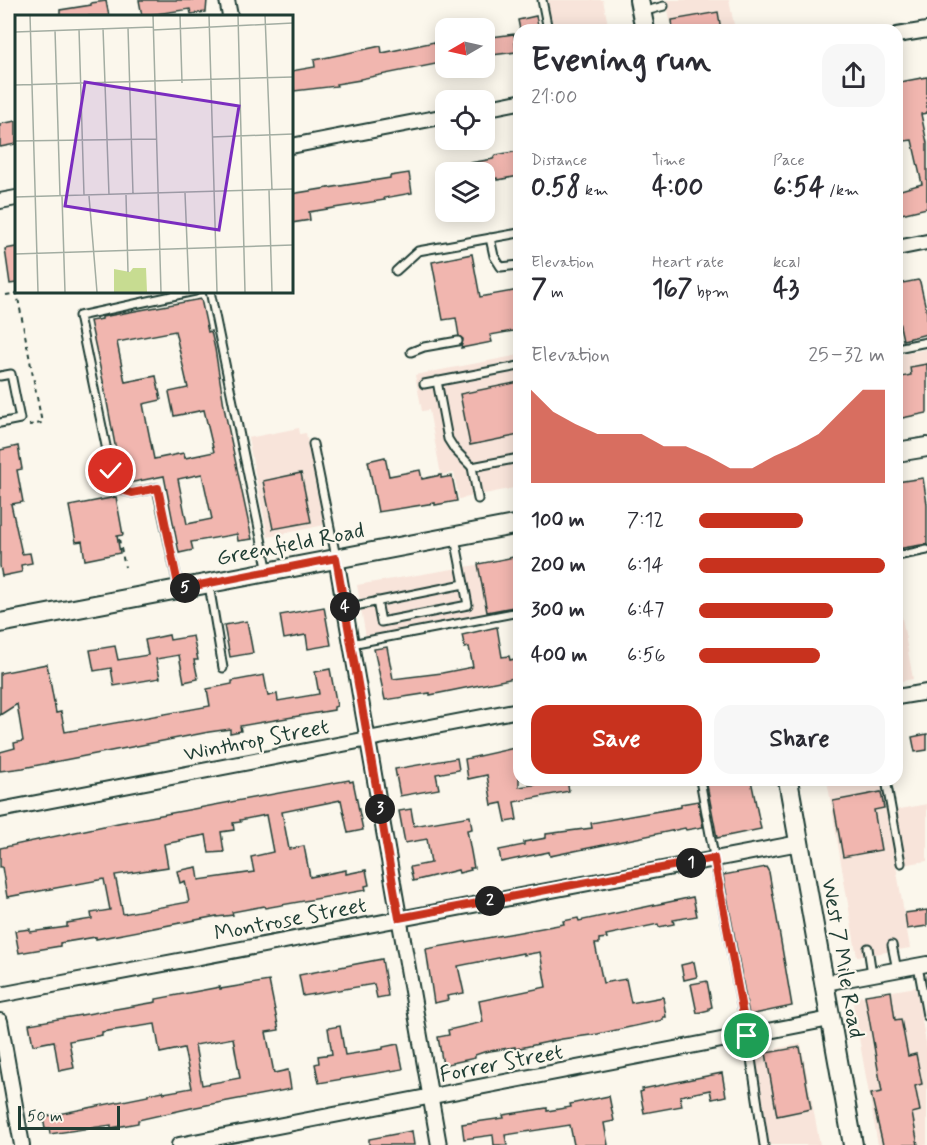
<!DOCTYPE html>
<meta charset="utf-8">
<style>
body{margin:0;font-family:Mynerve,sans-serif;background:#f7f7f7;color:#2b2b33;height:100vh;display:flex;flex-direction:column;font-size:22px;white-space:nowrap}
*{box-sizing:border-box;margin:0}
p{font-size:20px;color:#7c7c81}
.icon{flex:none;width:33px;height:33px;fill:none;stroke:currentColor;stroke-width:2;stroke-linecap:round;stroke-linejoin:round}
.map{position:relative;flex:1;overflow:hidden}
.details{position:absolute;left:513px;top:24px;width:390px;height:762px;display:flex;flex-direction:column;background:#fff;border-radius:18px;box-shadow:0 3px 15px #0003}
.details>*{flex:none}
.needle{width:39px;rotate:261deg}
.buttons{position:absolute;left:435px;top:18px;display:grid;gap:12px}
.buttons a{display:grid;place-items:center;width:60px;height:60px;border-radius:12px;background:#fff;box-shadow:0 3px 15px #0003;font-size:30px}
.scale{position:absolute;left:18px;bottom:15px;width:102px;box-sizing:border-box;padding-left:6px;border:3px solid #1f3d34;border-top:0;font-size:16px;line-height:21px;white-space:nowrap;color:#1f3d34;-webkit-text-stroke:4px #fbf7ec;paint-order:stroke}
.pin{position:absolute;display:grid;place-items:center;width:51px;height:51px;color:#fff;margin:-26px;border:3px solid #fff;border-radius:50%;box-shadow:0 2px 6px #0007}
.km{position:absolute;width:30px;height:30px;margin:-15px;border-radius:50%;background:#222;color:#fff;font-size:16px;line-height:30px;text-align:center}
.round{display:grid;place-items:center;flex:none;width:63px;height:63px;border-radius:18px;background:#f7f7f7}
.head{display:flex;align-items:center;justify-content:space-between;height:102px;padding:0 18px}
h1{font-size:33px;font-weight:700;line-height:45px}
.figures{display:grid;grid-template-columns:repeat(3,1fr);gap:9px;height:102px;padding:6px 18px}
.figures div{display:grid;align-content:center}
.figures b{font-size:26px;font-weight:700}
.figures small{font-size:16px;font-weight:400}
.figures p{font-size:16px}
.chart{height:168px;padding:12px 18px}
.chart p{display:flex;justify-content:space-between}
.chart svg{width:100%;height:108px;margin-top:6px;fill:#c8321e;opacity:.7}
.action{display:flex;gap:12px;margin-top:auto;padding:12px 18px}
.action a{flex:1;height:69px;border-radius:18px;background:#c8321e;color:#fff;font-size:24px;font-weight:700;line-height:69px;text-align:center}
.action a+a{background:#f7f7f7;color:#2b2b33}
ul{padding:0 18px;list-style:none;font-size:20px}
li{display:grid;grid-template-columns:96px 72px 1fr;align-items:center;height:45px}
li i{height:15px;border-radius:8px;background:#c8321e}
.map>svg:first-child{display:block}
.built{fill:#f8e4da}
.building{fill:#f1b6af;stroke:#1f3d34;stroke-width:1.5;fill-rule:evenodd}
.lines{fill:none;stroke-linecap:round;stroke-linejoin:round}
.service-casing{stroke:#1f3d34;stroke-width:11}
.minor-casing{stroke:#1f3d34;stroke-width:18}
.secondary-casing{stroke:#1f3d34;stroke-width:22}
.path{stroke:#1f3d34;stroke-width:2;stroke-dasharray:4.5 4.5;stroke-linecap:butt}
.service{stroke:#fbf7ec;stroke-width:7}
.minor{stroke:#fbf7ec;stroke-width:14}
.secondary{stroke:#fbf7ec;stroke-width:18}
.route-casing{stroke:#fff;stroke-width:12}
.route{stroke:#c8321e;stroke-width:8}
.labels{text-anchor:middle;stroke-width:4.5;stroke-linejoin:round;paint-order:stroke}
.street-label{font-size:22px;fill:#1f3d34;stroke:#fbf7ec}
.inset-road{fill:none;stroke:#a3ada2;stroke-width:1.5}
.view{fill:#7b2cbf;fill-opacity:0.15;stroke:#7b2cbf;stroke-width:3}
.inset-edge{fill:none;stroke:#1f3d34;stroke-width:3}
</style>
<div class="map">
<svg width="927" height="1145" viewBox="0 0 927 1145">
<rect width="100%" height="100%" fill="#fbf7ec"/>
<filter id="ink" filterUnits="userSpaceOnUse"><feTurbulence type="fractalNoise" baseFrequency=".0167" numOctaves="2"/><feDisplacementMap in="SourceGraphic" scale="12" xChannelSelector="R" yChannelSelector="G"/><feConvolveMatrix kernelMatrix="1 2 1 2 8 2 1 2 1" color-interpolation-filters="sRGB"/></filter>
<g filter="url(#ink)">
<g class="built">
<polygon points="546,0 603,0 609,30 552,30"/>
<polygon points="666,0 729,0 735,30 672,30"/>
<polygon points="927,349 927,413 897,418 897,355"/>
<polygon points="519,355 519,487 459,499 454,473 441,475 429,410 422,411 415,375"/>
<polygon points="299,428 300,434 306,433 324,525 268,537 248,438"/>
<polygon points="519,558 519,608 366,638 357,585"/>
<polygon points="897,590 913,679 897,682"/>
<polygon points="827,780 884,780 890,811 927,804 927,861 896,866 910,948 857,957"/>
<polygon points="916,987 927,1048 927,1145 878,1145 852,998"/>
<polygon points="801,1044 820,1145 770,1145 752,1053"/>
</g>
<g class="building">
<polygon points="139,0 207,0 206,12 191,14 190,9 142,16"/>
<polygon points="106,1 109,16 60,16 60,10 91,5 91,3"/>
<polygon points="718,12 721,30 673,30 672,20"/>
<polygon points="536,16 539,30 520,30 518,20"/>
<polygon points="514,34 516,52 484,56 484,38"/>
<polygon points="434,42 435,44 446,42 446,62 360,79 360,80 336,84 337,86 294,91 291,71 315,67 314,60 381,46 382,53"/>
<polygon points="927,77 927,113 921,114 927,143 927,208 897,215 897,191 922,184 912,140 897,142 897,85 901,84 900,82"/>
<polygon points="16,121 16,144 0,147 0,124"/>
<polygon points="519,151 519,176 497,180 497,178 484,180 484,172 447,172 447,167 493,159 496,155"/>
<polygon points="409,173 412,193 384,198 385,200 309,212 310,220 291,223 291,194 390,178 390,176"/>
<polygon points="16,247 16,283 10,284 5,249"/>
<polygon points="472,254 480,297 519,290 519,330 490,335 492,342 461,348 463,339 459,336 456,318 443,320 432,262"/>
<polygon points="918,280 920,282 927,313 927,334 903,340 897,312 897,284"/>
<path d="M201 299 208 332 211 331 215 349 225 412 252 539 238 541 237 534 191 542 193 550 179 553 164 476 124 484 121 477 103 381 90 321 102 319V317ZM175 331 188 388 169 392 174 416 204 410 214 452 185 458 184 453 154 459 143 404 161 400 156 376 125 382 117 342ZM202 474 212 519 187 524 178 479Z"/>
<polygon points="927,364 927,413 897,419 897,378 911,375 910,367"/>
<polygon points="519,382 519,435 470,445 460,394"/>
<polygon points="18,446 22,469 17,470 23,502 11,504 22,554 30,553 32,563 21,565 22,572 2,576 0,566 0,450"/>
<polygon points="385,457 389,476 420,470 422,479 441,475 441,478 452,476 457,501 435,505 435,503 378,512 368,461"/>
<polygon points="301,473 311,522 273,529 263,481"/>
<polygon points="923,478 927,504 927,544 897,549 897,482"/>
<polygon points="116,497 123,535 117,536 120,553 85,560 82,541 76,542 69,506"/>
<polygon points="519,556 519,606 487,612 478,564"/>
<polygon points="324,607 331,645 308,649 306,635 284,639 280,615"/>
<polygon points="247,621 253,653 230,657 224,625"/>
<polygon points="497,627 502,657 509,656 510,660 519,658 519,677 430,695 430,693 385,700 374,649 387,647 393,679 442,673 473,667 469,647 465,648 462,635"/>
<polygon points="169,635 170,640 193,636 198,660 194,660 198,679 184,682 179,655 156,659 160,678 114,686 111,668 94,671 90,650 115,646 118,660 148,655 145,640"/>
<polygon points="47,664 56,713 61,712 65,732 210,706 207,689 232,684 232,681 264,675 268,696 277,694 278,701 319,694 315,672 330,669 337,706 334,707 334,710 240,726 241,731 230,733 230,729 209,732 23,768 0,771 0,752 15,748 14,743 23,741 17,704 0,715 0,673"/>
<polygon points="927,734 927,750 915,752 912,737"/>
<polygon points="519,747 519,787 567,780 569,791 514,802 517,820 506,822 502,803 492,805 487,775 468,779 465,759"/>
<polygon points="457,758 459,770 436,774 439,789 400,796 395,769"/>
<path d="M349 780 350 782 353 781 363 830 348 833 341 800 282 812 289 849 304 846 310 877 346 870V874L366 870 369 885 365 886 366 890 265 908 264 906 232 912 233 915 217 917V916L96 939V937L60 943V946L19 953 15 931 30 929V932L67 927V923L92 919 91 913 110 910 104 879 7 897 2 867H0V848L118 823ZM266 815 273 852 251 857 254 872 199 880 197 867 177 871 180 883 185 881 189 902 123 914 115 875 168 867 164 844 180 841 179 840 206 835 209 853 224 852 221 832 234 830 233 823 241 822 240 820Z"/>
<polygon points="706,780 751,780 761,829 717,838"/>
<polygon points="881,792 884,808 874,810 881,850 843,857 833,801"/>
<polygon points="698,801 703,827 686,830 685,828 550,856 549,852 501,862 499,850 524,845 524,842 546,838 546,834 592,828 591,823 681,807 681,804"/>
<polygon points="411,809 414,826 470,816 472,829 467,830 474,868 470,868 471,870 459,873 458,870 413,881 410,867 431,863 427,839 405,843 399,811"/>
<polygon points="766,867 769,872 792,1006 749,1015 723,875"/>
<polygon points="693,897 697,916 673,920 674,924 659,927 658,924 606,935 607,938 599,939 599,944 595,944 603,983 626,979 631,1003 663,997 666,1017 663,1017 663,1020 598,1034 562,1039 515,1049 515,1047 484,1052 475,1055 475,1058 443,1065 438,1037 449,1035 448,1030 483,1022 479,1001 546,987 540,952 523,955 523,953 458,966 464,993 447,996 448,1000 434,1003 426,949 564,924 563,921 578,918 579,921"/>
<polygon points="927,910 927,926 907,929 905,913"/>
<polygon points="382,959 388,996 377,998 374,984 303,996 299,975"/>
<polygon points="694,962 697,977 684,980 681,965"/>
<path d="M269 981 279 1030 266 1032 274 1073 288 1070 291 1089 191 1108 138 1120V1123L111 1128V1125L50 1134 49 1128 45 1129 43 1117 148 1096V1094L163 1091 164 1093 192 1088 184 1048 160 1053 155 1024 102 1032V1035L69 1041 74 1068 59 1071 54 1041 33 1045 29 1024 156 1002V999L220 987V989ZM233 1038 240 1078 202 1085 195 1045Z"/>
<polygon points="707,981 712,1007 709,1008 709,1010 697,1013 691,984"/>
<polygon points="891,991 895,1020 901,1019 908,1056 916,1054 922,1084 915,1086 920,1111 912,1113 918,1145 883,1145 871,1094 882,1092 865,995"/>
<polygon points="340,1026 345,1055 383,1049 383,1047 398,1044 403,1069 319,1083 315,1064 319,1063 318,1056 332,1054 328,1028"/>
<polygon points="800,1047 811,1109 777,1116 766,1053"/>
<polygon points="722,1073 726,1096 712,1099 710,1090 680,1096 682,1106 644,1113 640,1092 643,1091 642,1089"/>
<polygon points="609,1096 614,1121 604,1123 608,1145 574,1145 570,1125 505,1135 507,1145 494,1145 493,1135 464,1139 462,1124 504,1118 503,1115 547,1108 547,1111 571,1107 570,1104"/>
<polygon points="412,1131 414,1145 369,1145 369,1139"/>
</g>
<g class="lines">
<g class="service-casing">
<g id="service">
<polyline points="542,0 548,30"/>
<polyline points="642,12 664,6"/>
<polyline points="490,238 494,256 501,267 519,265"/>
<polyline points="396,271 418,251 519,233"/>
<polyline points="210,291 268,572"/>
<polyline points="897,348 927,342"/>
<polyline points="411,352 424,347 458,341"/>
<polyline points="0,376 11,374 20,419 0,423"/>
<polyline points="437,381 448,439 455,450 472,467"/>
<polyline points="424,384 519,366"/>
<polyline points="313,444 336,557"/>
<polyline points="478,499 472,467 519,458"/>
<polyline points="897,556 927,550"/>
<polyline points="209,585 223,668"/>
<polyline points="179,589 157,488 132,493 121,490 111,470 79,316 195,291"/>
<polyline points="377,601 381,622 468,605 464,584"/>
<polyline points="345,608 464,584 455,538"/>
<polyline points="351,644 519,612"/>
<polyline points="700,780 750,1052 764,1145"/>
<polyline points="886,780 901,863"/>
<polyline points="892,945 897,970"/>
<polyline points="868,948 872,974"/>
<polyline points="918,966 927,1016"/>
</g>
</g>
<g class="minor-casing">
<g id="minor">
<polyline points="227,0 230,16"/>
<polyline points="897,35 927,30"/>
<polyline points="484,109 519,102"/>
<polyline points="291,146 446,116"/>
<polyline points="0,201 16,198"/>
<polyline points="897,248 927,242"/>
<polyline points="336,558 439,1145"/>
<polyline points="897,697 927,692"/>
<polyline points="0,810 519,710"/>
<polyline points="825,983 927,964"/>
<polyline points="0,995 799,843"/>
<polyline points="0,1021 22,1145"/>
<polyline points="179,1145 830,1019"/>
</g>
</g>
<g class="secondary-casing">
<g id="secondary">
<polyline points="639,0 645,30"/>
<polyline points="897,452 927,447"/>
<polyline points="0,623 519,524"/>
<polyline points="788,780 853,1145"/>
</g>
</g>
<g class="path">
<polyline points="6,295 17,293 42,423 29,425"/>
<polyline points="119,539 125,567"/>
</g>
<use href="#service" class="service"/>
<use href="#minor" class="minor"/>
<use href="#secondary" class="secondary"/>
</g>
</g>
<g class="lines" filter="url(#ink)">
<g class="route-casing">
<polyline id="route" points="111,471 121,490 132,493 158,488 179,589 336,558 399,918 714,858 747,1036"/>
</g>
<use href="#route" class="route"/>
</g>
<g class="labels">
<g class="street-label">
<text transform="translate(290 543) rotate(-11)" y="8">Greenfield Road</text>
<text transform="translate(256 739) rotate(-11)" y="8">Winthrop Street</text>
<text transform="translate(290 918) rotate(-11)" y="8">Montrose Street</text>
<text transform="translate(844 958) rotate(80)" y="8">West 7 Mile Road</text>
<text transform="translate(501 1062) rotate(-11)" y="8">Forrer Street</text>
</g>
</g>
<g transform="translate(15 15)">
<rect width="278" height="278" fill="#fbf7ec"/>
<path d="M118 253H131L132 277H99V254L115 257Z" fill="#c7dc91"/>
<path class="inset-road" d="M15 0 23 277M138 0 146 277M165 0 167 68M194 0 202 277M223 0 230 277M250 0 257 175M88 13 94 180M113 13 118 179M64 14 69 180M40 15 45 180M138 15 278 8M0 17 138 12M0 70 278 62M197 122 278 119M0 126 142 124M254 175 257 277M170 178 174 277M111 180 113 257M47 181 50 277M74 181 82 277M0 182 278 174M0 239 278 230"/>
<path class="view" d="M70 67 224 91 204 215 50 191Z"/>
<rect width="278" height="278" class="inset-edge"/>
</g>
</svg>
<div class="buttons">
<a><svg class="needle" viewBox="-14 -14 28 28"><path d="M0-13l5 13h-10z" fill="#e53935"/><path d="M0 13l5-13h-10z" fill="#7c7c81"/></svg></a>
<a><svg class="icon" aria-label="locate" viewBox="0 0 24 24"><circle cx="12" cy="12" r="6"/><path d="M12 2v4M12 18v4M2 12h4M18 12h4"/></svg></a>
<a><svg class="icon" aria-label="layers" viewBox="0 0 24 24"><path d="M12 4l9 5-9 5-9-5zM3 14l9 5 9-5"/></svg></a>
</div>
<div class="scale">50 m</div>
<div class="pin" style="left:747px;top:1036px;background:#1e9e55"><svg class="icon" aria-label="arrive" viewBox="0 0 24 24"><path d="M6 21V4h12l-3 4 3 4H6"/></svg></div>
<div class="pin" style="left:111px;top:471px;background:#d93025"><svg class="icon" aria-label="check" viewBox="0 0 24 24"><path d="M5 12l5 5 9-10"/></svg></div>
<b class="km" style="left:691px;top:863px">1</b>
<b class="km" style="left:490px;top:901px">2</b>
<b class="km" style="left:380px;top:809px">3</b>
<b class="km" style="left:345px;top:607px">4</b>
<b class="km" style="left:185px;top:588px">5</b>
<section class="details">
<div class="head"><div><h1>Evening run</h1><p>21:00</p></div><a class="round"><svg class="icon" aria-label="share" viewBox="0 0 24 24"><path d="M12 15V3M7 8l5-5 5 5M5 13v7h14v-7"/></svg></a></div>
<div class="figures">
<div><p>Distance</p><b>0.58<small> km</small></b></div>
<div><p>Time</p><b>4:00</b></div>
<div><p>Pace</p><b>6:54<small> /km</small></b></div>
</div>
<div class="figures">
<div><p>Elevation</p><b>7<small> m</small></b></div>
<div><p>Heart rate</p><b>167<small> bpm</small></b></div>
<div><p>kcal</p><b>43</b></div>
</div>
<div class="chart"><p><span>Elevation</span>25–32 m</p>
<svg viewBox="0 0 160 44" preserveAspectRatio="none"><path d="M0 44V6L10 15L20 20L30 24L40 24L50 24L60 29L70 29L80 33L90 38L100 38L110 33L120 29L130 24L140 15L150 6L160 6V44z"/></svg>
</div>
<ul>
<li><b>100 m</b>7:12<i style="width:56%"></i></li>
<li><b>200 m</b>6:14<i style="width:100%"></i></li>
<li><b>300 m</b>6:47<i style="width:72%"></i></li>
<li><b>400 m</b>6:56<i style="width:65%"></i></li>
</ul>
<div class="action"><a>Save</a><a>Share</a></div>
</section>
</div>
